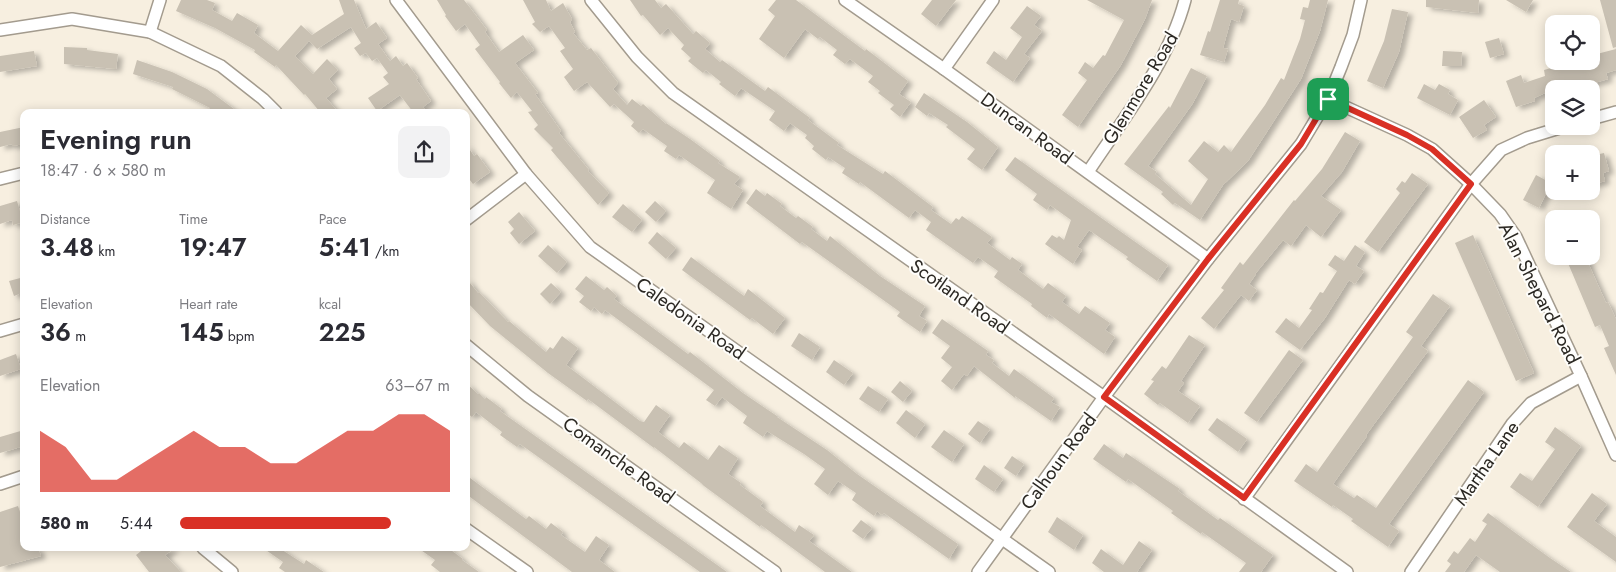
<!DOCTYPE html>
<meta charset="utf-8">
<style>
body{margin:0;font-family:Jost,sans-serif;background:#f2f2f3;color:#2b2b33;height:100vh;display:flex;flex-direction:column;font-size:19px;white-space:nowrap}
*{box-sizing:border-box;margin:0}
p{font-size:16px;color:#7c7c81}
.icon{flex:none;width:28px;height:28px;fill:none;stroke:currentColor;stroke-width:2;stroke-linecap:round;stroke-linejoin:round}
.map{position:relative;flex:1;overflow:hidden}
.details{position:absolute;left:20px;top:109px;width:450px;height:442px;display:flex;flex-direction:column;background:#fff;border-radius:10px;box-shadow:0 2px 12px #0003}
.details>*{flex:none}
.controls{position:absolute;left:1545px;top:15px;display:grid;gap:10px}
.controls a{display:grid;place-items:center;width:55px;height:55px;border-radius:10px;background:#fff;box-shadow:0 2px 12px #0003;font-size:25px}
.pin{position:absolute;display:grid;place-items:center;width:42px;height:42px;color:#fff;margin:-21px;border-radius:10px;box-shadow:0 2px 8px #0006}
.round{display:grid;place-items:center;flex:none;width:52px;height:52px;border-radius:10px;background:#f2f2f3}
.head{display:flex;align-items:center;justify-content:space-between;height:85px;padding:0 20px}
h1{font-size:28px;font-weight:600;line-height:38px}
.stats{display:grid;grid-template-columns:repeat(3,1fr);gap:8px;height:85px;padding:5px 20px}
.stats div{display:grid;align-content:center}
.stats b{font-size:25px;font-weight:600}
.stats small{font-size:14px;font-weight:400}
.stats p{font-size:14px}
.chart{height:140px;padding:10px 20px}
.chart p{display:flex;justify-content:space-between}
.chart svg{width:100%;height:90px;margin-top:5px;fill:#d93025;opacity:.7}
ul{padding:0 20px;list-style:none;font-size:16px}
li{display:grid;grid-template-columns:80px 60px 1fr;align-items:center;height:38px}
li i{height:12px;border-radius:6px;background:#d93025}
.map>svg:first-child{display:block}
.building{fill:#c9c1b3;filter:url(#shadow)}
.lines{fill:none;stroke-linecap:round;stroke-linejoin:round}
.minor-casing{stroke:#a39b8e;stroke-width:14}
.minor{stroke:#fff;stroke-width:11}
.route-casing{stroke:#fff;stroke-width:10}
.route{stroke:#d93025;stroke-width:6}
.labels{text-anchor:middle;stroke-width:4;stroke-linejoin:round;paint-order:stroke}
.street-label{font-size:19px;fill:#2b2823;stroke:#fefdfa}
</style>
<div class="map">
<svg width="1616" height="572" viewBox="0 0 1616 572">
<defs>
<filter id="shadow"><feDropShadow dx="5" dy="3" stdDeviation="2.5" flood-color="#0004"/></filter>
</defs>
<rect width="100%" height="100%" fill="#f7efe0"/>
<g class="building">
<polygon points="181,0 207,0 215,3 212,10 232,21 237,13 258,25 254,33 278,51 301,25 312,35 344,14 339,0 354,0 366,29 376,22 387,38 378,44 390,61 396,56 403,66 407,63 418,78 416,79 431,101 423,107 427,112 413,112 400,95 377,111 368,98 389,84 383,77 388,73 377,58 372,61 366,53 360,56 354,48 361,43 351,27 317,49 309,41 295,56 313,74 327,59 338,70 329,79 337,89 326,98 338,112 320,112 305,94 304,95 276,65 275,67 254,52 255,50 215,28 176,11"/>
<polygon points="437,0 464,0 487,30 485,32 499,52 523,35 534,50 515,63 538,93 535,94 561,131 559,133 589,170 588,171 609,193 598,205 551,150 553,148 534,129 538,125 528,112 532,111 517,92 511,98 499,83 500,82 475,49 480,45 465,24 456,31 445,16 446,15"/>
<polygon points="523,0 546,0 551,11 563,3 572,19 570,22 575,32 573,33 587,50 591,48 618,83 613,89 627,105 632,99 641,106 643,104 666,124 666,123 690,139 720,161 718,163 740,177 734,184 743,190 731,209 707,193 715,180 679,155 676,159 664,151 667,146 643,129 639,133 631,126 634,122 614,104 610,107 587,82 574,91 564,77 573,69 560,51 565,48 549,26 540,32 532,24 535,22"/>
<polygon points="630,0 655,0 661,8 666,4 693,34 696,31 710,43 705,49 720,62 722,60 765,91 768,87 810,118 808,120 839,143 837,145 883,174 885,171 933,207 931,210 951,224 956,218 959,220 962,216 992,237 987,243 1010,260 1012,257 1022,264 1018,270 1043,289 1048,283 1066,296 1062,302 1079,314 1085,306 1110,323 1105,330 1115,337 1104,354 1049,314 1047,318 1031,306 1032,304 994,277 998,271 978,257 973,263 926,230 931,222 915,210 909,218 860,182 859,184 842,173 845,168 828,157 826,160 812,149 814,146 805,138 807,135 790,123 784,131 769,120 775,111 741,88 735,96 719,84 721,82 706,70 703,73 688,61 691,58 681,49 684,45 668,28 660,35 643,15 641,16"/>
<polygon points="776,0 796,0 865,51 866,49 908,81 899,94 911,102 900,117 890,109 894,105 878,93 880,91 868,82 873,76 850,59 845,64 833,55 837,50 820,37 818,39 805,29 784,58 759,39 775,16 768,10"/>
<polygon points="932,0 956,0 936,26 921,14"/>
<polygon points="1087,0 1152,0 1145,19 1121,65 1078,127 1062,115 1087,80 1078,73 1085,62 1093,68 1103,55 1105,56 1124,20"/>
<polygon points="1220,0 1239,0 1238,4 1244,6 1239,22 1231,19 1223,48 1228,49 1224,62 1200,55 1208,31 1210,32"/>
<polygon points="1310,0 1328,0 1320,31 1301,79 1248,161 1223,185 1200,220 1175,203 1173,205 1161,194 1163,192 1124,164 1169,106 1170,108 1191,68 1207,76 1193,103 1148,166 1157,172 1155,174 1191,205 1208,179 1188,161 1204,141 1218,152 1224,145 1231,152 1265,105 1281,78 1284,80 1300,39 1305,20 1300,19 1303,7 1308,8"/>
<polygon points="1426,0 1479,0 1478,13 1426,7"/>
<polygon points="1506,0 1533,0 1526,12"/>
<polygon points="1600,0 1616,0 1616,47 1613,48"/>
<polygon points="1027,6 1041,16 1034,25 1042,31 1024,54 1030,58 1013,82 986,63 994,51 1006,60 1022,37 1010,28"/>
<polygon points="1392,9 1408,12 1399,52 1383,88 1367,81 1384,41"/>
<polygon points="1499,38 1504,54 1490,58 1485,42"/>
<polygon points="64,47 87,48 87,50 118,54 116,69 64,64"/>
<polygon points="1616,49 1616,70 1606,73 1608,79 1574,89 1571,89 1570,85 1554,89 1534,98 1535,101 1516,107 1506,81 1521,75 1524,83 1545,76 1544,70 1575,61 1595,61 1593,55"/>
<polygon points="34,51 37,66 0,72 0,56"/>
<polygon points="1443,51 1462,52 1461,66 1442,66"/>
<polygon points="137,60 172,72 207,89 238,112 206,112 210,108 172,89 173,87 133,74"/>
<polygon points="1424,84 1435,90 1439,84 1450,90 1448,94 1458,100 1450,115 1417,98"/>
<polygon points="924,93 967,122 998,147 982,170 967,159 975,149 946,127 948,125 929,113 927,116 915,107"/>
<polygon points="1484,100 1496,117 1484,125 1487,130 1473,138 1459,117"/>
<polygon points="24,127 24,144 12,146 12,144 0,147 0,132"/>
<polygon points="1345,132 1360,141 1342,172 1321,196 1341,210 1321,237 1306,225 1291,246 1283,240 1255,274 1256,274 1249,284 1257,290 1249,301 1241,295 1214,329 1201,318 1224,290 1221,288 1240,262 1243,265 1294,200 1295,201 1322,169"/>
<polygon points="466,144 474,156 477,154 490,172 473,184 466,175"/>
<polygon points="1604,153 1609,171 1603,173 1605,181 1591,185 1591,156"/>
<polygon points="1015,157 1168,265 1157,281 1126,259 1128,257 1089,230 1077,247 1082,250 1073,264 1045,244 1052,235 1057,238 1059,236 1064,240 1071,220 1050,205 1047,210 1033,200 1037,194 1005,170"/>
<polygon points="1412,173 1428,184 1378,252 1364,242 1400,193 1396,189 1402,181 1405,183"/>
<polygon points="1536,175 1551,183 1539,208 1523,200"/>
<polygon points="756,189 765,196 767,193 782,204 780,206 796,218 798,216 813,227 811,229 827,241 830,236 880,276 925,306 919,316 927,321 920,332 897,316 900,312 802,242 800,244 746,203"/>
<polygon points="17,201 23,222 13,225 12,220 0,224 0,206"/>
<polygon points="655,201 666,211 656,222 645,212"/>
<polygon points="623,204 642,220 632,232 612,217"/>
<polygon points="519,212 535,231 519,244 510,233 514,229 508,222"/>
<polygon points="657,232 676,248 666,259 648,243"/>
<polygon points="1473,235 1534,373 1516,381 1455,243"/>
<polygon points="548,245 567,262 557,273 538,256"/>
<polygon points="1355,245 1365,252 1356,266 1364,271 1355,284 1349,280 1325,318 1300,350 1275,332 1286,318 1299,328 1312,310 1309,309 1320,292 1323,293 1337,271 1328,265 1335,255 1344,261"/>
<polygon points="1565,256 1585,256 1606,303 1608,302 1616,319 1616,375 1604,348 1609,346 1600,325 1595,327"/>
<polygon points="691,257 744,296 748,289 785,318 773,334 752,318 750,320 682,270"/>
<polygon points="586,276 604,290 607,287 617,296 614,299 688,354 690,352 743,393 777,416 777,417 827,450 857,474 958,544 949,559 884,513 882,515 877,511 874,516 852,500 856,493 838,481 828,495 814,484 825,469 804,454 767,431 763,437 743,423 747,416 722,397 715,406 706,400 714,390 605,310 602,314 594,307 591,311 579,302 584,296 575,289"/>
<polygon points="24,277 24,292 14,296 9,281"/>
<polygon points="466,278 478,293 479,292 508,322 509,321 546,352 550,347 553,349 562,336 578,348 566,365 640,421 644,422 656,405 670,415 658,432 679,448 684,442 708,460 719,445 738,458 728,474 741,483 740,485 763,502 760,506 795,532 799,525 814,535 809,541 852,572 825,572 761,525 760,527 704,486 701,483 654,447 654,448 588,399 587,401 548,373 490,326 466,301"/>
<polygon points="551,283 561,292 550,304 540,294"/>
<polygon points="1433,294 1450,306 1421,346 1428,351 1366,435 1367,436 1333,484 1354,498 1357,495 1376,508 1468,380 1484,392 1389,524 1399,531 1388,547 1351,521 1353,519 1333,505 1332,507 1294,481 1306,464 1317,472 1413,337 1406,332"/>
<polygon points="942,319 988,351 986,355 994,360 992,363 1009,376 1014,369 1054,398 1051,402 1060,407 1051,421 1015,396 1015,398 974,366 967,376 964,374 952,390 941,381 952,367 941,358 950,346 932,333"/>
<polygon points="799,333 820,347 812,360 791,346"/>
<polygon points="1189,335 1205,345 1181,381 1184,383 1178,391 1200,406 1188,423 1160,403 1158,405 1144,394 1154,381 1151,380 1162,366 1166,369"/>
<polygon points="1289,350 1303,360 1257,422 1244,413"/>
<polygon points="16,354 21,369 0,376 0,360"/>
<polygon points="834,360 853,373 844,385 826,372"/>
<polygon points="900,381 912,391 903,402 891,392"/>
<polygon points="466,383 478,394 479,393 485,399 486,397 502,409 500,411 727,572 700,572 520,444 517,447 500,435 502,432 476,412 472,417 466,412"/>
<polygon points="868,386 888,399 879,412 859,399"/>
<polygon points="906,410 925,424 915,438 896,423"/>
<polygon points="1217,418 1247,439 1238,452 1208,430"/>
<polygon points="978,421 990,429 980,443 968,434"/>
<polygon points="1555,427 1581,446 1538,507 1510,487 1520,473 1532,481 1555,449 1545,442"/>
<polygon points="24,430 24,446 0,453 0,437"/>
<polygon points="944,430 964,444 952,462 931,447"/>
<polygon points="1104,444 1123,458 1126,453 1180,489 1178,491 1218,520 1220,518 1273,555 1261,572 1239,572 1246,563 1202,532 1201,534 1171,513 1173,511 1128,479 1126,482 1093,459"/>
<polygon points="1012,456 1024,464 1016,476 1004,468"/>
<polygon points="984,465 1003,479 994,492 975,479"/>
<polygon points="466,475 526,519 529,516 546,529 551,523 563,532 561,535 585,552 596,536 609,545 599,560 615,572 572,572 466,494"/>
<polygon points="1592,493 1607,504 1594,521 1616,537 1616,562 1567,527"/>
<polygon points="18,506 20,512 24,511 24,548 38,548 41,556 0,567 0,512"/>
<polygon points="1488,513 1550,558 1571,572 1500,572 1476,555 1464,572 1445,572 1451,564 1447,561 1454,551 1458,554 1470,538 1475,542 1487,524 1482,521"/>
<polygon points="1057,517 1083,535 1074,550 1048,532"/>
<polygon points="861,520 872,528 863,539 852,531"/>
<polygon points="1139,541 1152,550 1137,572 1104,572 1092,563 1101,549 1123,565"/>
<polygon points="145,548 175,548 165,555 181,572 149,572 136,555"/>
<polygon points="263,548 279,548 304,564 306,560 324,572 285,572 279,568 283,562"/>
<polygon points="418,548 448,548 463,559 462,560 479,572 440,572 431,565 435,560"/>
</g>
<g class="lines">
<g class="minor-casing">
<g id="minor">
<polyline points="396,0 526,174 590,247 1049,572"/>
<polyline points="591,0 637,57 673,93 1104,397 1347,572"/>
<polyline points="845,0 944,69 1208,259"/>
<polyline points="0,30 72,19 150,32 221,66 263,99 276,112"/>
<polyline points="150,32 160,0"/>
<polyline points="944,69 993,0"/>
<polyline points="1328,99 1407,135 1432,149 1471,184 1500,214 1516,237 1581,376 1616,455"/>
<polyline points="1591,119 1616,112"/>
<path d="M1088 172C1123 119 1169 62 1185 0"/>
<polyline points="0,179 24,173"/>
<polyline points="466,220 526,174"/>
<polyline points="0,331 24,324"/>
<polyline points="466,345 528,396 775,572"/>
<polyline points="0,484 24,476"/>
<polyline points="1244,499 1471,184 1501,150 1527,138 1566,126"/>
<polyline points="466,529 527,572"/>
<polyline points="203,548 232,572"/>
<polyline points="978,572 1104,397 1208,259 1301,144 1328,99 1341,67 1353,35 1361,0"/>
<polyline points="1411,572 1512,424 1531,403 1581,376"/>
</g>
</g>
<use href="#minor" class="minor"/>
</g>
<g class="lines">
<g class="route-casing">
<polygon id="route" points="1328,99 1407,135 1432,149 1471,184 1244,498 1104,397 1208,259 1301,144"/>
</g>
<use href="#route" class="route"/>
</g>
<g class="labels">
<g class="street-label">
<text transform="translate(1140 88) rotate(-59)" y="7">Glenmore Road</text>
<text transform="translate(1027 128) rotate(36)" y="7">Duncan Road</text>
<text transform="translate(1540 293) rotate(63)" y="7">Alan Shepard Road</text>
<text transform="translate(960 296) rotate(35)" y="7">Scotland Road</text>
<text transform="translate(691 318) rotate(35)" y="7">Caledonia Road</text>
<text transform="translate(619 460) rotate(36)" y="7">Comanche Road</text>
<text transform="translate(1058 461) rotate(-54)" y="7">Calhoun Road</text>
<text transform="translate(1486 463) rotate(-55)" y="7">Martha Lane</text>
</g>
</g>
</svg>
<div class="controls">
<a><svg class="icon" aria-label="locate" viewBox="0 0 24 24"><circle cx="12" cy="12" r="6"/><path d="M12 2v4M12 18v4M2 12h4M18 12h4"/></svg></a>
<a><svg class="icon" aria-label="layers" viewBox="0 0 24 24"><path d="M12 4l9 5-9 5-9-5zM3 14l9 5 9-5"/></svg></a>
<a>+</a>
<a>−</a>
</div>
<div class="pin" style="left:1328px;top:99px;background:#1e9e55"><svg class="icon" aria-label="arrive" viewBox="0 0 24 24"><path d="M6 21V4h12l-3 4 3 4H6"/></svg></div>
<section class="details">
<div class="head"><div><h1>Evening run</h1><p>18:47 · 6 × 580 m</p></div><a class="round"><svg class="icon" aria-label="share" viewBox="0 0 24 24"><path d="M12 15V3M7 8l5-5 5 5M5 13v7h14v-7"/></svg></a></div>
<div class="stats">
<div><p>Distance</p><b>3.48<small> km</small></b></div>
<div><p>Time</p><b>19:47</b></div>
<div><p>Pace</p><b>5:41<small> /km</small></b></div>
</div>
<div class="stats">
<div><p>Elevation</p><b>36<small> m</small></b></div>
<div><p>Heart rate</p><b>145<small> bpm</small></b></div>
<div><p>kcal</p><b>225</b></div>
</div>
<div class="chart"><p><span>Elevation</span>63–67 m</p>
<svg viewBox="0 0 160 44" preserveAspectRatio="none"><path d="M0 44V14L10 22L20 38L30 38L40 30L50 22L60 14L70 22L80 22L90 30L100 30L110 22L120 14L130 14L140 6L150 6L160 14V44z"/></svg>
</div>
<ul>
<li><b>580 m</b>5:44<i style="width:78%"></i></li>
</ul>
</section>
</div>
